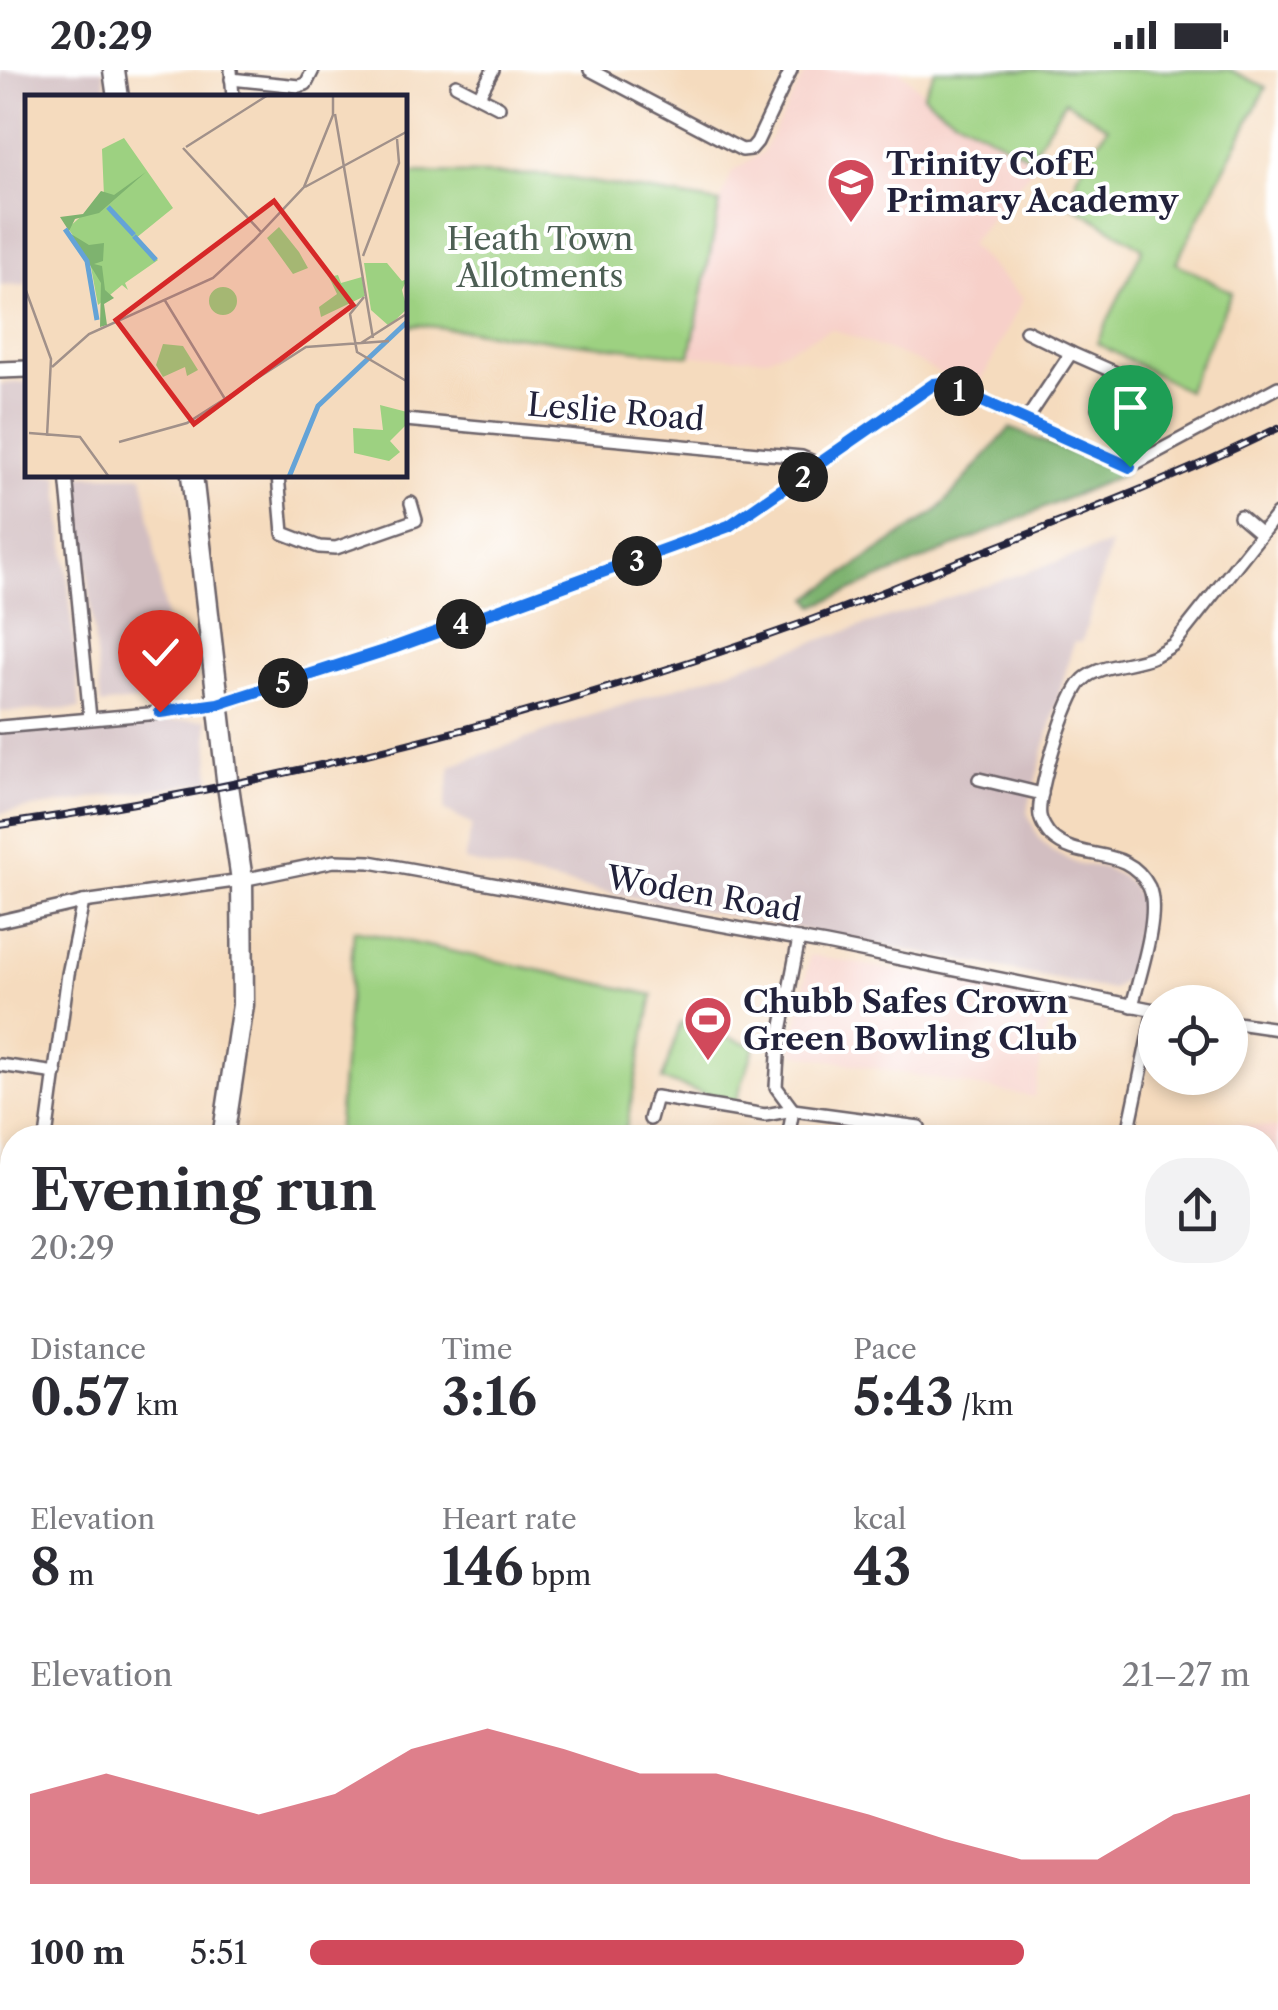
<!DOCTYPE html>
<meta charset="utf-8">
<style>
body{margin:0;font-family:"Libre Caslon Text",serif;background:#f2f2f3;color:#2b2b33;height:100vh;display:flex;flex-direction:column;font-size:38px;white-space:nowrap}
*{box-sizing:border-box;margin:0}
p{font-size:32px;color:#7c7c81}
.icon{flex:none;width:55px;height:55px;fill:none;stroke:currentColor;stroke-width:2;stroke-linecap:round;stroke-linejoin:round}
.map{position:relative;flex:1;overflow:hidden}
.drawer{position:absolute;left:0px;top:1055px;width:1280px;height:885px;display:flex;flex-direction:column;background:#fff;border-radius:40px 40px 0 0;box-shadow:0 5px 15px #0003}
.drawer>*{flex:none}
.controls{position:absolute;left:1138px;top:915px;display:grid;gap:20px}
.controls a{display:grid;place-items:center;width:110px;height:110px;border-radius:50%;background:#fff;box-shadow:0 5px 15px #0003;font-size:50px}
.pin{position:absolute;display:grid;place-items:center;width:85px;height:85px;color:#fff;margin:-102px -42px;border-radius:50% 50% 50% 0;rotate:-45deg;box-shadow:0 0 10px #0007}
.pin .icon{rotate:45deg}
.km{position:absolute;width:50px;height:50px;margin:-25px;border-radius:50%;background:#222;color:#fff;font-size:28px;line-height:50px;text-align:center}
.round{display:grid;place-items:center;flex:none;width:105px;height:105px;border-radius:40px;background:#f2f2f3}
.headline{display:flex;align-items:center;justify-content:space-between;height:170px;padding:0 30px}
h1{font-size:55px;font-weight:700;line-height:75px}
.figures{display:grid;grid-template-columns:repeat(3,1fr);gap:15px;height:170px;padding:10px 30px}
.figures div{display:grid;align-content:center}
.figures b{font-size:50px;font-weight:700}
.figures small{font-size:28px;font-weight:400}
.figures p{font-size:28px}
.chart{height:280px;padding:20px 30px}
.chart p{display:flex;justify-content:space-between}
.chart svg{width:100%;height:180px;margin-top:10px;fill:#d1495b;opacity:.7}
ul{padding:0 30px;list-style:none;font-size:32px}
li{display:grid;grid-template-columns:160px 120px 1fr;align-items:center;height:75px}
li i{height:25px;border-radius:12px;background:#d1495b}
.status{display:flex;justify-content:space-between;align-items:center;height:70px;padding:0 50px;background:#fff;direction:ltr}
.status svg{height:28px;fill:currentColor}
.map>svg:first-child{display:block}
.built{fill:#f7d0c9}
.industrial{fill:#d2bec1}
.green{fill:#9dd181;stroke:#607a5e;stroke-width:2.5}
.forest{fill:#7eb36f;stroke:#506a55;stroke-width:2.5}
.lines{fill:none;stroke-linecap:round;stroke-linejoin:round}
.minor-casing{stroke:#6c6369;stroke-width:16}
.tertiary-casing{stroke:#6c6369;stroke-width:20}
.primary-casing{stroke:#6c6369;stroke-width:22}
.trunk-casing{stroke:#6c6369;stroke-width:25}
.minor{stroke:#fff;stroke-width:11}
.tertiary{stroke:#fff;stroke-width:15}
.primary{stroke:#fff;stroke-width:18}
.trunk{stroke:#fff;stroke-width:20}
.rail-casing{stroke:#22223b;stroke-width:8}
.rail{stroke:#fff;stroke-width:4;stroke-dasharray:11;stroke-linecap:butt}
.route-casing{stroke:#fff;stroke-width:20}
.route{stroke:#1a73e8;stroke-width:12}
.labels{text-anchor:middle;stroke-width:8;stroke-linejoin:round;paint-order:stroke}
.poi-label{font-size:32px;font-weight:bold;fill:#22223b;stroke:#fff;text-anchor:start}
.park-label{font-size:32px;fill:#4d5f54;stroke:#fff}
.street-label{font-size:32px;fill:#22223b;stroke:#fff}
.inset-river{fill:none;stroke:#64a3d7;stroke-width:5}
.inset-road{fill:none;stroke:#a1918a;stroke-width:2.5}
.view{fill:#d62828;fill-opacity:0.15;stroke:#d62828;stroke-width:5}
.inset-edge{fill:none;stroke:#22223b;stroke-width:5}
</style>
<div class="status"><b>20:29</b><svg viewBox="0 0 49 12"><path d="M0 12V9h3v3zM5 12V6h3v6zM10 12V3h3v9zM15 12V0h3v12zM26 1h20v11H26zM47 4h2v5h-2z"/></svg></div>
<div class="map">
<svg width="1278" height="1940" viewBox="0 0 1278 1940">
<rect width="100%" height="100%" fill="#fff"/>
<filter id="ink" filterUnits="userSpaceOnUse"><feTurbulence type="fractalNoise" baseFrequency=".01" numOctaves="2"/><feDisplacementMap in="SourceGraphic" scale="20" xChannelSelector="R" yChannelSelector="G"/><feConvolveMatrix kernelMatrix="1 2 1 2 8 2 1 2 1" color-interpolation-filters="sRGB"/></filter>
<filter id="wash" filterUnits="userSpaceOnUse"><feTurbulence type="fractalNoise" baseFrequency=".0048" numOctaves="4" result="noise"/><feDisplacementMap in="SourceGraphic" scale="40" xChannelSelector="R" yChannelSelector="G"/><feGaussianBlur stdDeviation="2.25" result="paint"/><feColorMatrix in="noise" values="0 0 0 0 0 0 0 0 0 0 0 0 0 0 0 0 0 1.4 0 .05"/><feComposite in="paint" operator="in"/></filter>
<g filter="url(#wash)">
<rect width="100%" height="100%" fill="#f5dbbe"/>
<g class="built">
<polygon points="807,0 899,0 943,41 1038,92 969,174 1023,229 976,322 916,291 831,259 767,288 690,286 720,133 732,102 762,83"/>
<polygon points="810,885 1052,929 1034,1027 792,983"/>
<polygon points="1210,1051 1278,1058 1278,1149 1268,1148 1268,1068 1209,1067"/>
<polygon points="1064,1928 1210,1928 1209,1940 1086,1940 1062,1934"/>
</g>
<g class="industrial">
<polygon points="0,0 103,0 107,27 28,28 27,215 0,216"/>
<polygon points="27,312 28,405 58,405 80,639 0,642 0,314"/>
<polygon points="78,405 143,405 178,626 101,635"/>
<polygon points="1111,474 1082,572 1074,571 1027,742 1038,767 1051,780 1077,794 1102,797 1121,806 1131,815 1140,829 1141,842 1128,907 1112,920 580,817 464,791 472,755 444,740 451,696 592,645"/>
<polygon points="207,649 211,711 0,743 0,661"/>
</g>
<g class="green">
<polygon points="935,0 1230,0 1266,17 1176,193 1232,222 1187,321 1097,273 1143,178 1071,135 1077,105 1108,57 1065,31 1030,87 943,41 923,25"/>
<polygon points="405,103 548,105 720,133 690,286 419,255 405,257"/>
<polygon points="354,860 653,925 624,1067 337,1067"/>
<polygon points="681,952 755,976 735,1034 662,1010"/>
</g>
<polygon class="forest" points="1010,358 1124,404 815,536 809,528 938,440"/>
</g>
<g filter="url(#ink)">
<g class="lines">
<g class="minor-casing">
<g id="minor">
<polyline points="231,0 233,28"/>
<polyline points="590,0 742,80 751,79 757,72 791,0"/>
<polyline points="231,9 299,16 306,14 313,0"/>
<polyline points="456,15 499,37"/>
<polyline points="479,26 493,0"/>
<polyline points="1026,261 1071,283"/>
<polyline points="405,350 802,387 821,395"/>
<polyline points="1025,352 1071,283 1114,302 1098,338"/>
<polyline points="66,405 90,648"/>
<polyline points="278,405 283,463 319,477 336,478 416,450 411,433"/>
<polyline points="1240,446 1260,463"/>
<polyline points="0,657 160,643 218,634 393,577 729,456 934,314 941,313 1129,397 1278,317"/>
<polyline points="979,709 1042,724"/>
<polyline points="0,851 83,832 242,810 334,791 370,792 826,874 1155,940"/>
<path d="M1132 936C1139 907 1161 843 1149 817 1127 773 1080 794 1051 766 1047 762 1041 752 1040 746 1036 725 1067 625 1083 610 1099 594 1134 595 1154 586 1161 582 1168 578 1174 574L1277 444"/>
<polyline points="1230,952 1278,959"/>
<polyline points="0,995 56,1003"/>
<polyline points="650,1049 656,1027 765,1045 793,1040 919,1057"/>
<polyline points="46,1068 68,904 83,832"/>
<polyline points="788,1068 793,1040 776,1017 779,971 799,869"/>
<polyline points="1127,1068 1154,940"/>
<polyline points="0,1187 12,1185"/>
<polyline points="0,1495 12,1497"/>
<polyline points="1268,1849 1278,1850"/>
<polyline points="0,1852 12,1854"/>
<polyline points="523,1928 534,1940"/>
<polyline points="776,1928 791,1931 804,1940"/>
<polyline points="145,1940 148,1928"/>
<polyline points="415,1940 423,1928"/>
<polyline points="704,1940 715,1928"/>
<polyline points="881,1940 884,1928"/>
<polyline points="1002,1940 1006,1928"/>
</g>
</g>
<g class="tertiary-casing">
<polyline id="tertiary" points="0,300 28,299"/>
</g>
<g class="primary-casing">
<g id="primary">
<polyline points="1268,1595 1278,1514"/>
<polyline points="1229,1940 1230,1928"/>
</g>
</g>
<g class="trunk-casing">
<g id="trunk">
<polyline points="114,0 118,28"/>
<polyline points="192,405 227,709 242,810 243,935 223,1068"/>
<polyline points="36,1940 39,1928"/>
</g>
</g>
<use href="#minor" class="minor"/>
<use href="#tertiary" class="tertiary"/>
<use href="#primary" class="primary"/>
<use href="#trunk" class="trunk"/>
<g class="rail-casing">
<path id="rail" d="M0 755C269 716 533 649 789 558 849 537 907 512 965 489 1071 448 1176 408 1278 358"/>
</g>
<use href="#rail" class="rail"/>
</g>
</g>
<g class="lines" filter="url(#ink)">
<g class="route-casing">
<polyline id="route" points="160,642 218,634 393,578 729,456 934,314 942,313 1130,397"/>
</g>
<use href="#route" class="route"/>
</g>
<defs>
<g id="school-pin" transform="scale(2.5)"><path d="M0 17L-7.5 6A9.5 9.5 0 1 1 7.5 6Z" fill="#d1495b" stroke="#fff"/><path d="M0-5L7-2L0 1L-7-2ZM-4 1L0 2.5L4 1V4Q0 6-4 4Z" fill="#fff"/></g>
<g id="stadium-pin" transform="scale(2.5)"><path d="M0 17L-7.5 6A9.5 9.5 0 1 1 7.5 6Z" fill="#d1495b" stroke="#fff"/><path d="M0-5a6.5 5 0 1 0 0 10a6.5 5 0 1 0 0-10ZM-3.5-1.8h7v3.6h-7Z" fill="#fff"/></g>
</defs>
<g fill-rule="evenodd">
<use href="#school-pin" x="851" y="112"/>
<use href="#stadium-pin" x="708" y="950"/>
</g>
<g class="labels">
<g class="poi-label">
<text x="886" y="105">Trinity CofE<tspan x="886" dy="37">Primary Academy</tspan></text>
<text x="743" y="943">Chubb Safes Crown<tspan x="743" dy="37">Green Bowling Club</tspan></text>
</g>
<g class="park-label">
<text x="540" y="180">Heath Town<tspan x="540" dy="37">Allotments</tspan></text>
</g>
<g class="street-label">
<text transform="translate(616 342) rotate(5)" y="11">Leslie Road</text>
<text transform="translate(704 824) rotate(10)" y="11">Woden Road</text>
</g>
</g>
<g transform="translate(25 25)">
<rect width="382" height="382" fill="#f5dbbe"/>
<path d="M99 43 148 113 111 143 133 165 100 188 103 195 97 190 73 210 65 167 43 133 79 101 77 54ZM254 132 274 157 283 173 268 179 242 143ZM339 168H362L377 186 382 184 377 195 382 214 364 231 346 215ZM313 180 316 188 337 182 340 201 296 222 294 212 312 199 304 182ZM184 206a14 14 0 1 1 28 0a14 14 0 1 1-28 0ZM138 249 158 251 173 275 162 281 160 272 138 282 131 270ZM355 310 382 317V329L365 346 375 357 364 366 329 358 328 333 358 335Z" fill="#9dd181"/>
<path d="M121 77 74 118 50 124 44 136 35 122 58 119 76 96 89 100ZM46 139 64 150 79 148 78 166 69 169 77 171 80 195 89 203 79 209 82 230 75 232 76 188Z" fill="#7eb36f"/>
<path class="inset-river" d="M83 112 109 140M40 134 62 166 72 225M109 141 131 165M264 382 293 311 383 226"/>
<path class="inset-road" d="M310 19 348 243M161 52 243 0M158 53 236 137M280 92 383 36M338 161 374 68 372 44M0 193 26 264 22 341M339 202 325 219 332 257 383 287M139 204 200 304M336 248 383 218M27 272 64 239 188 183 229 145 279 92 308 20V0M4 338 55 342 84 382M94 347 162 328 281 252 364 246"/>
<path class="view" d="M249 106 328 210 169 329 91 225Z"/>
<rect width="382" height="382" class="inset-edge"/>
</g>
</svg>
<div class="controls">
<a><svg class="icon" aria-label="locate" viewBox="0 0 24 24"><circle cx="12" cy="12" r="6"/><path d="M12 2v4M12 18v4M2 12h4M18 12h4"/></svg></a>
</div>
<div class="pin" style="left:1130px;top:397px;background:#1e9e55"><svg class="icon" aria-label="arrive" viewBox="0 0 24 24"><path d="M6 21V4h12l-3 4 3 4H6"/></svg></div>
<div class="pin" style="left:160px;top:642px;background:#d93025"><svg class="icon" aria-label="check" viewBox="0 0 24 24"><path d="M5 12l5 5 9-10"/></svg></div>
<b class="km" style="left:959px;top:321px">1</b>
<b class="km" style="left:803px;top:407px">2</b>
<b class="km" style="left:637px;top:491px">3</b>
<b class="km" style="left:461px;top:554px">4</b>
<b class="km" style="left:283px;top:613px">5</b>
<section class="drawer">
<div class="headline"><div><h1>Evening run</h1><p>20:29</p></div><a class="round"><svg class="icon" aria-label="share" viewBox="0 0 24 24"><path d="M12 15V3M7 8l5-5 5 5M5 13v7h14v-7"/></svg></a></div>
<div class="figures">
<div><p>Distance</p><b>0.57<small> km</small></b></div>
<div><p>Time</p><b>3:16</b></div>
<div><p>Pace</p><b>5:43<small> /km</small></b></div>
</div>
<div class="figures">
<div><p>Elevation</p><b>8<small> m</small></b></div>
<div><p>Heart rate</p><b>146<small> bpm</small></b></div>
<div><p>kcal</p><b>43</b></div>
</div>
<div class="chart"><p><span>Elevation</span>21–27 m</p>
<svg viewBox="0 0 160 44" preserveAspectRatio="none"><path d="M0 44V22L10 17L20 22L30 27L40 22L50 11L60 6L70 11L80 17L90 17L100 22L110 27L120 33L130 38L140 38L150 27L160 22V44z"/></svg>
</div>
<ul>
<li><b>100 m</b>5:51<i style="width:76%"></i></li>
</ul>
</section>
</div>
